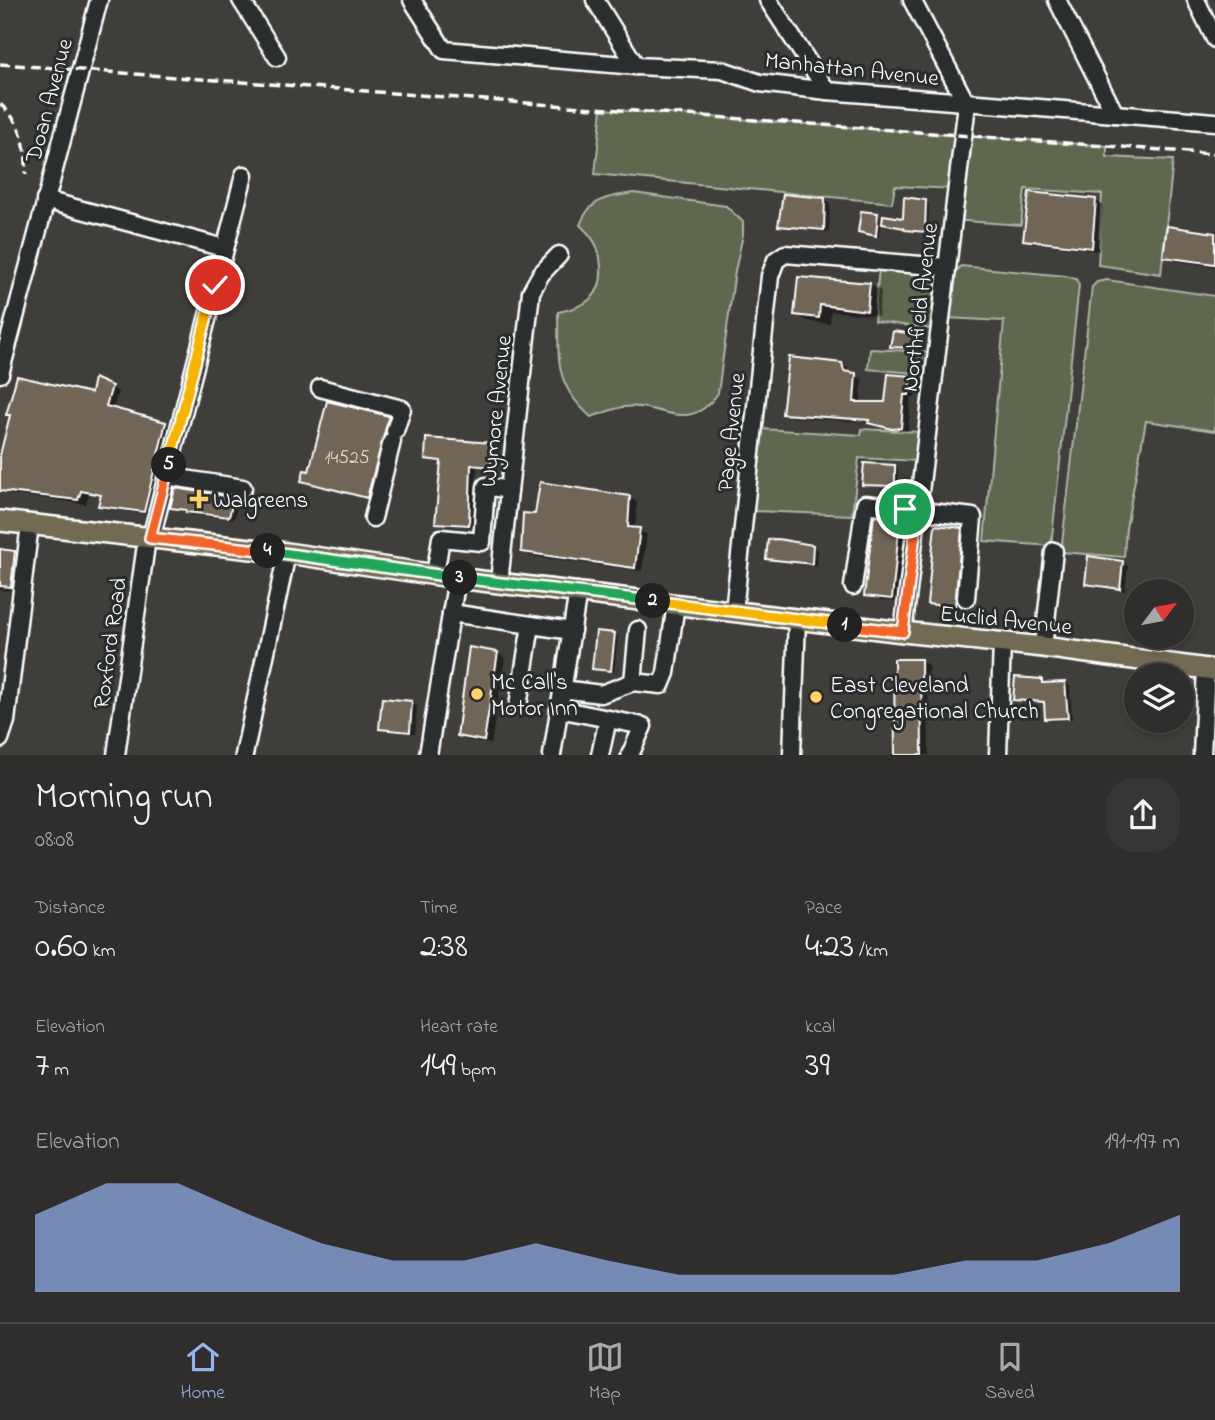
<!DOCTYPE html>
<meta charset="utf-8">
<style>
body{margin:0;font-family:"Indie Flower",sans-serif;background:#373634;color:#f1f3f6;height:100vh;display:flex;flex-direction:column;font-size:26px;white-space:nowrap}
*{box-sizing:border-box;margin:0}
p{font-size:23px;color:#a7a8a9}
.icon{flex:none;width:38px;height:38px;fill:none;stroke:currentColor;stroke-width:2;stroke-linecap:round;stroke-linejoin:round}
.map{position:relative;height:755px;overflow:hidden}
.sheet{display:flex;flex-direction:column;background:#2f2e2c;flex:1}
.sheet>*{flex:none}
.needle{width:46px;rotate:58deg}
.fabs{position:absolute;left:1124px;top:579px;display:grid;gap:14px}
.fabs a{display:grid;place-items:center;width:70px;height:70px;border-radius:50%;background:#2f2e2c;box-shadow:0 4px 10px #0003,0 0 0 2px #4a4a48;font-size:35px}
.pin{position:absolute;display:grid;place-items:center;width:60px;height:60px;color:#fff;margin:-30px;border:4px solid #fff;border-radius:50%;box-shadow:0 2px 7px #0007}
.km{position:absolute;width:35px;height:35px;margin:-18px;border-radius:50%;background:#222;color:#fff;font-size:19px;line-height:35px;text-align:center}
.round{display:grid;place-items:center;flex:none;width:74px;height:74px;border-radius:28px;background:#373634}
.overview{display:flex;align-items:center;justify-content:space-between;height:119px;padding:0 35px}
h1{font-size:38px;font-weight:600;line-height:52px}
.stats{display:grid;grid-template-columns:repeat(3,1fr);gap:10px;height:119px;padding:7px 35px}
.stats div{display:grid;align-content:center}
.stats b{font-size:35px;font-weight:600}
.stats small{font-size:19px;font-weight:400}
.stats p{font-size:19px}
.chart{height:196px;padding:14px 35px}
.chart p{display:flex;justify-content:space-between}
.chart svg{width:100%;height:126px;margin-top:7px;fill:#95b2f1;opacity:.7}
.tabs{display:flex;justify-content:space-around;align-items:center;height:98px;border-top:2px solid #4a4a48;background:#2f2e2c;font-size:19px;color:#a7a8a9}
.tabs a{display:grid;justify-items:center;gap:4px}
.tabs .current{color:#95b2f1}
.map>svg:first-child{display:block}
.green{fill:#5e684f;stroke:#aeb4a7;stroke-width:2}
.shadow{fill:#0007}
.building{fill:#716557;stroke:#fff;stroke-width:2}
.lines{fill:none;stroke-linecap:round;stroke-linejoin:round}
.minor-casing{stroke:#fff;stroke-width:21}
.major-casing{stroke:#fff;stroke-width:24}
.minor{stroke:#2a2d2e;stroke-width:16}
.major{stroke:#726b52;stroke-width:19}
.rail{stroke:#fff;stroke-width:3.5;stroke-dasharray:10 5;stroke-linecap:butt}
.split-1-casing{stroke:#fff;stroke-width:14}
.split-2-casing{stroke:#fff;stroke-width:14}
.split-3-casing{stroke:#fff;stroke-width:14}
.split-4-casing{stroke:#fff;stroke-width:14}
.split-5-casing{stroke:#fff;stroke-width:14}
.split-6-casing{stroke:#fff;stroke-width:14}
.split-1{stroke:#f0652b;stroke-width:9}
.split-2{stroke:#f5b400;stroke-width:9}
.split-3{stroke:#22a559;stroke-width:9}
.split-4{stroke:#22a559;stroke-width:9}
.split-5{stroke:#f0652b;stroke-width:9}
.split-6{stroke:#f5b400;stroke-width:9}
.poi-dot{fill:#ffd166;stroke:#2a2d2e;stroke-width:2.5}
.labels{text-anchor:middle;stroke-width:6;stroke-linejoin:round;paint-order:stroke}
.number-label{font-size:19px;fill:#dcd8d5}
.street-label{font-size:23px;fill:#fff;stroke:#2a2d2e}
.poi-label{font-size:23px;fill:#fff;stroke:#2a2d2e;text-anchor:start}
</style>
<div class="map">
<svg width="1215" height="755" viewBox="0 0 1215 755">
<rect width="100%" height="100%" fill="#3f3e3a"/>
<filter id="ink" filterUnits="userSpaceOnUse"><feTurbulence type="fractalNoise" baseFrequency=".0143" numOctaves="2"/><feDisplacementMap in="SourceGraphic" scale="14" xChannelSelector="R" yChannelSelector="G"/><feConvolveMatrix kernelMatrix="1 2 1 2 8 2 1 2 1" color-interpolation-filters="sRGB"/></filter>
<g filter="url(#ink)">
<g class="green">
<polygon points="602,109 1107,146 1107,157 1173,160 1161,274 1098,265 1102,194 1025,189 1021,225 952,220 955,189 895,186 892,203 595,174"/>
<path d="M634 193 726 206 743 222V235L735 271 718 393C689 436 660 402 623 407 612 409 601 414 591 417 553 383 559 359 558 312 584 307 603 298 601 267 600 248 594 238 580 225 589 198 610 196 634 193Z"/>
<polygon points="961,266 1066,276 1076,279 1079,285 1051,546 984,541 1004,321 947,318 954,274"/>
<polygon points="879,267 935,274 937,282 932,329 874,321"/>
<polygon points="1107,280 1215,296 1215,431 1146,421 1126,528 1124,557 1061,552 1092,287 1097,282"/>
<polygon points="870,349 929,352 927,374 868,369"/>
<polygon points="761,429 861,435 862,429 920,432 918,461 859,458 852,515 753,511"/>
</g>
<g class="shadow">
<polygon points="825,200 830,203 829,232 785,228 780,225"/>
<polygon points="1096,201 1103,205 1099,251 1033,243 1025,239"/>
<polygon points="926,202 929,204 928,233 910,231 906,228 884,223 905,220"/>
<polygon points="877,215 881,217 879,236 863,233"/>
<polygon points="1215,235 1215,267 1172,260 1165,256"/>
<polygon points="870,284 881,291 878,316 831,311 830,324 807,321 796,314"/>
<polygon points="915,336 918,338 917,350 892,347"/>
<polygon points="842,365 849,369 849,374 862,379 861,404 887,404 910,378 917,382 915,397 911,398 908,431 900,431 872,423 791,417 784,413"/>
<polygon points="111,387 118,392 113,410 165,424 172,428 151,515 107,509 100,505 103,497 89,494 86,504 0,493 0,462 12,416 8,414 92,395"/>
<polygon points="388,418 396,422 375,501 311,485 303,480"/>
<polygon points="491,445 497,448 496,469 477,466 474,527 442,525 437,522 443,462 426,458"/>
<polygon points="895,467 898,469 898,487 864,484"/>
<polygon points="629,497 637,502 635,529 647,534 642,571 530,556 523,551 536,516"/>
<polygon points="233,499 239,502 234,519 193,515 172,507"/>
<polygon points="900,521 907,525 900,602 873,599 866,595"/>
<polygon points="961,529 966,533 960,609 935,606 929,603"/>
<polygon points="813,547 818,550 817,566 774,561 768,558"/>
<polygon points="0,550 20,556 16,591 0,590"/>
<polygon points="1122,563 1128,566 1125,591 1093,587 1087,583"/>
<polygon points="615,634 618,636 614,672 597,670 594,668"/>
<polygon points="497,653 505,658 491,744 466,740 459,735"/>
<polygon points="920,661 928,665 929,755 897,755"/>
<polygon points="1041,681 1046,684 1065,683 1070,686 1072,719 1051,721 1047,718 1046,703 1019,701 1015,699"/>
<polygon points="384,699 412,702 417,705 415,734 386,731 381,728"/>
</g>
<g class="building">
<polygon points="1029,192 1096,199 1092,248 1023,240"/>
<polygon points="783,194 825,198 824,230 778,226"/>
<polygon points="904,197 926,200 925,232 905,230 904,228 882,224 883,215 903,218"/>
<polygon points="861,211 878,213 876,236 858,232"/>
<polygon points="1167,226 1215,233 1215,264 1163,257"/>
<polygon points="798,277 870,283 867,311 820,305 819,318 794,315"/>
<polygon points="893,331 915,334 914,348 890,347"/>
<polygon points="789,357 842,363 844,371 856,373 854,402 885,402 888,374 911,376 909,395 904,395 901,428 892,429 868,423 869,420 782,414"/>
<polygon points="17,376 91,393 94,378 112,386 106,406 166,422 144,512 98,506 101,495 81,491 78,500 0,491 0,455 10,415 6,415"/>
<polygon points="327,401 389,416 367,498 301,481 304,470 309,471"/>
<polygon points="426,438 492,443 491,467 471,465 469,525 435,523 441,461 425,459"/>
<polygon points="864,463 895,465 895,486 862,485"/>
<polygon points="540,482 630,496 628,527 640,528 635,568 521,552 523,513 535,514"/>
<polygon points="175,488 234,497 229,517 186,512 186,510 170,508"/>
<polygon points="874,516 900,519 892,599 864,596"/>
<polygon points="935,525 962,528 955,607 927,604"/>
<polygon points="778,539 813,545 812,564 766,559 768,540"/>
<polygon points="0,549 15,551 11,587 0,586"/>
<polygon points="1088,556 1123,561 1120,589 1085,584"/>
<polygon points="596,631 615,633 611,671 592,669"/>
<polygon points="469,647 498,652 484,741 457,736"/>
<polygon points="894,659 921,659 922,755 895,755"/>
<polygon points="1015,677 1042,679 1042,683 1065,682 1068,718 1045,719 1044,702 1013,700"/>
<polygon points="382,698 412,701 410,732 379,729"/>
</g>
<g class="lines">
<g class="minor-casing">
<g id="minor">
<polyline points="241,0 277,57"/>
<polyline points="412,0 444,50 636,66 722,70 760,83 827,91 1215,122"/>
<polyline points="595,0 636,66"/>
<polyline points="768,0 827,91"/>
<polyline points="1057,0 1115,114"/>
<polyline points="1196,0 1215,39"/>
<polyline points="45,200 224,248"/>
<polyline points="0,374 99,0"/>
<polyline points="320,388 402,409 395,431"/>
<polyline points="166,476 243,488"/>
<polyline points="373,518 392,441"/>
<polyline points="151,538 244,175"/>
<polyline points="435,575 441,538 482,542 486,486 509,490"/>
<polyline points="499,582 531,292 541,274 559,255"/>
<polyline points="853,586 865,504 973,517 966,598"/>
<polyline points="734,611 770,276 776,260 785,254 946,267"/>
<polyline points="451,613 572,631"/>
<polyline points="903,632 966,112 966,103 912,0"/>
<polyline points="1043,647 1054,551"/>
<polyline points="633,682 638,630"/>
<polyline points="562,689 601,694 633,682 661,685 666,673 676,604"/>
<polyline points="518,706 531,625"/>
<polyline points="559,709 643,726 630,755"/>
<polyline points="0,739 6,721 30,524"/>
<polyline points="116,755 147,538"/>
<polyline points="244,755 287,553"/>
<polyline points="428,755 457,578"/>
<polyline points="552,755 578,591"/>
<polyline points="600,755 608,719"/>
<polyline points="792,755 797,619"/>
<polyline points="998,755 1002,643"/>
<polyline points="1202,755 1206,669"/>
</g>
</g>
<g class="major-casing">
<polyline id="major" points="0,521 287,553 457,578 903,632 1043,647 1215,670"/>
</g>
<use href="#minor" class="minor"/>
<use href="#major" class="major"/>
<g class="rail">
<polyline points="0,64 1215,154"/>
<path d="M0 104C22 122 27 148 26 174"/>
</g>
</g>
</g>
<g class="lines" filter="url(#ink)">
<g class="split-1-casing">
<polyline id="split-1" points="845,625 903,632 918,510 905,509"/>
</g>
<g class="split-2-casing">
<polyline id="split-2" points="653,601 845,625"/>
</g>
<g class="split-3-casing">
<polyline id="split-3" points="460,578 653,601"/>
</g>
<g class="split-4-casing">
<polyline id="split-4" points="268,551 460,578"/>
</g>
<g class="split-5-casing">
<polyline id="split-5" points="169,465 150,538 268,551"/>
</g>
<g class="split-6-casing">
<polyline id="split-6" points="169,465 215,285"/>
</g>
<use href="#split-1" class="split-1"/>
<use href="#split-2" class="split-2"/>
<use href="#split-3" class="split-3"/>
<use href="#split-4" class="split-4"/>
<use href="#split-5" class="split-5"/>
<use href="#split-6" class="split-6"/>
</g>
<g class="poi-dot">
<path d="M195.5 488.5h7v7h7v7h-7v7h-7v-7h-7v-7h7z"/>
<circle cx="477" cy="694" r="7"/>
<circle cx="816" cy="697" r="7"/>
</g>
<g class="labels">
<g class="number-label">
<text x="347" y="463">14525</text>
</g>
<g class="street-label">
<text transform="translate(852 68) rotate(6)" y="8">Manhattan Avenue</text>
<text transform="translate(48 100) rotate(-75)" y="8">Doan Avenue</text>
<text transform="translate(919 307) rotate(-83)" y="8">Northfield Avenue</text>
<text transform="translate(495 411) rotate(-84)" y="8">Wymore Avenue</text>
<text transform="translate(730 432) rotate(-84)" y="8">Page Avenue</text>
<text transform="translate(1006 619) rotate(6)" y="8">Euclid Avenue</text>
<text transform="translate(109 643) rotate(-82)" y="8">Roxford Road</text>
</g>
<g class="poi-label">
<text x="213" y="507">Walgreens</text>
<text x="491" y="689">Mc Call's<tspan x="491" dy="26">Motor Inn</tspan></text>
<text x="830" y="692">East Cleveland<tspan x="830" dy="26">Congregational Church</tspan></text>
</g>
</g>
</svg>
<div class="fabs">
<a><svg class="needle" viewBox="-14 -14 28 28"><path d="M0-13l5 13h-10z" fill="#e53935"/><path d="M0 13l5-13h-10z" fill="#a7a8a9"/></svg></a>
<a><svg class="icon" aria-label="layers" viewBox="0 0 24 24"><path d="M12 4l9 5-9 5-9-5zM3 14l9 5 9-5"/></svg></a>
</div>
<div class="pin" style="left:905px;top:509px;background:#1e9e55"><svg class="icon" aria-label="arrive" viewBox="0 0 24 24"><path d="M6 21V4h12l-3 4 3 4H6"/></svg></div>
<div class="pin" style="left:215px;top:285px;background:#d93025"><svg class="icon" aria-label="check" viewBox="0 0 24 24"><path d="M5 12l5 5 9-10"/></svg></div>
<b class="km" style="left:845px;top:625px">1</b>
<b class="km" style="left:653px;top:601px">2</b>
<b class="km" style="left:460px;top:578px">3</b>
<b class="km" style="left:268px;top:551px">4</b>
<b class="km" style="left:169px;top:465px">5</b>
</div>
<section class="sheet">
<div class="overview"><div><h1>Morning run</h1><p>08:08</p></div><a class="round"><svg class="icon" aria-label="share" viewBox="0 0 24 24"><path d="M12 15V3M7 8l5-5 5 5M5 13v7h14v-7"/></svg></a></div>
<div class="stats">
<div><p>Distance</p><b>0.60<small> km</small></b></div>
<div><p>Time</p><b>2:38</b></div>
<div><p>Pace</p><b>4:23<small> /km</small></b></div>
</div>
<div class="stats">
<div><p>Elevation</p><b>7<small> m</small></b></div>
<div><p>Heart rate</p><b>149<small> bpm</small></b></div>
<div><p>kcal</p><b>39</b></div>
</div>
<div class="chart"><p><span>Elevation</span>191–197 m</p>
<svg viewBox="0 0 160 44" preserveAspectRatio="none"><path d="M0 44V17L10 6L20 6L30 17L40 27L50 33L60 33L70 27L80 33L90 38L100 38L110 38L120 38L130 33L140 33L150 27L160 17V44z"/></svg>
</div>
</section>
<nav class="tabs">
<a class="current"><svg class="icon" aria-label="home" viewBox="0 0 24 24"><path d="M3 11l9-7 9 7M6 9v11h12V9"/></svg>Home</a>
<a><svg class="icon" aria-label="map" viewBox="0 0 24 24"><path d="M3 6l6-2 6 2 6-2v14l-6 2-6-2-6 2zM9 4v14M15 6v14"/></svg>Map</a>
<a><svg class="icon" aria-label="saved" viewBox="0 0 24 24"><path d="M7 4h10v16l-5-4-5 4z"/></svg>Saved</a>
</nav>
